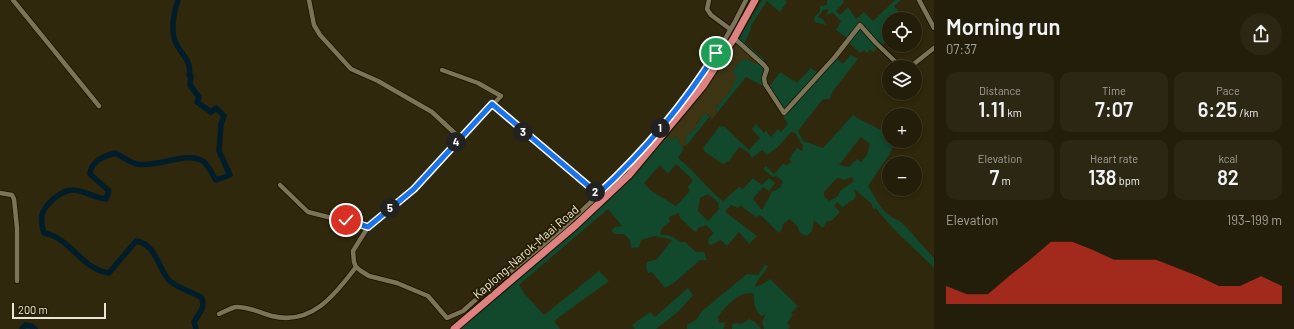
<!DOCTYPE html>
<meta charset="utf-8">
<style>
body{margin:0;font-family:Barlow,sans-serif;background:#2b2712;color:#f1f3f6;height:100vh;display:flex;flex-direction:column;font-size:15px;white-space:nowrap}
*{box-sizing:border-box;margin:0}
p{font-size:13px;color:#a3a29c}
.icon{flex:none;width:22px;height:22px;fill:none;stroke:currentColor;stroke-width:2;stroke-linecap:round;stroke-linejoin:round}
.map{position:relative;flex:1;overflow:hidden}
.details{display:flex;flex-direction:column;background:#231e09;width:360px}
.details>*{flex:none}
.buttons{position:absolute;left:882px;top:12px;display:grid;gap:8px}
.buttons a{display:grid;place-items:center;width:40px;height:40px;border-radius:50%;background:#231e09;box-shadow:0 2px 6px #0003,0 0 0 1px #403c2a;font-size:20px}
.scale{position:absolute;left:12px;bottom:10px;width:94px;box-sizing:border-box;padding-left:4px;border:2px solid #eae6d6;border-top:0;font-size:11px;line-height:14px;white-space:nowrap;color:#eae6d6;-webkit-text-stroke:3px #261e03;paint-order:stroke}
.pin{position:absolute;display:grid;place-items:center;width:34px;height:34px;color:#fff;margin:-17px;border:2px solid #fff;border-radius:50%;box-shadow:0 1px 4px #0007}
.km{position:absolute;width:20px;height:20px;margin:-10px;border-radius:50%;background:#222;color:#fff;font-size:11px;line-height:20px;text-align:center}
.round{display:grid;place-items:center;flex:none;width:42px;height:42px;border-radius:21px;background:#2b2712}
.headline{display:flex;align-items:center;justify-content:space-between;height:68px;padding:0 12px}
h1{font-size:22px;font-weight:600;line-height:30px}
.figures{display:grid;grid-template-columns:repeat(3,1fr);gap:6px;height:68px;padding:4px 12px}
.figures div{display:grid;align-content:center;border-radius:10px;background:#2b2712;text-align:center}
.figures b{font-size:20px;font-weight:600}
.figures small{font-size:11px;font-weight:400}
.figures p{font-size:11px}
.chart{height:112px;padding:8px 12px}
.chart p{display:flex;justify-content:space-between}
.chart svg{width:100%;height:72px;margin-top:4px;fill:#d93025;opacity:.7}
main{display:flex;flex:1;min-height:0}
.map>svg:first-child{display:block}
.green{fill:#12482b;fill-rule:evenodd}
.sand{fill:#3c3413}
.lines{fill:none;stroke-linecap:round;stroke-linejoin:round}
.river{stroke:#001d29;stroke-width:5.5}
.minor-casing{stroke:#181100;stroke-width:6}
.highway-casing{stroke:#181100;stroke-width:9}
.minor{stroke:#7c7457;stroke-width:4.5}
.highway{stroke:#dd8281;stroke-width:7}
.route-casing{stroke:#fff;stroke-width:8}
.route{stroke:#1a73e8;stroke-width:5}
.labels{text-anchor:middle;stroke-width:4;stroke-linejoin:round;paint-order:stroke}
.street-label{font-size:12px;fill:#eae6d6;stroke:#261e03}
</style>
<main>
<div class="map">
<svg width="934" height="329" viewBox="0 0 934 329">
<rect width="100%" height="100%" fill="#2f280c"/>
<g class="green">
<path d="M762 0H785L787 2 780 12 767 1 751 26C752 32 746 37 745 43L764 59V62L738 40Z"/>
<polygon points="827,0 843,0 844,2 836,11 840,15 848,7 856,19 864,12 873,21 895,0 901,0 894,6 899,12 892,19 889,19 887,24 889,27 889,39 881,46 868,33 864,25 861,24 847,38 836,30 841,21 833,13 826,15 829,10 828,9 823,10 818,17 823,19 826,25 815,22 814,17 820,12 820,6 827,5"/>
<polygon points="860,27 878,47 873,52 870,49 867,53 864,50 860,53 848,42"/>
<path d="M851 55 858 59 833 91 830 99H823L798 131 803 141 823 148 853 115C862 122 873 125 883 131L889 119V141H896L889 155 868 186C874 195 880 209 890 216 895 219 900 220 905 226 915 236 924 248 934 258V268C915 248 893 231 876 208L873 209 872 204 854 189 856 196 853 200 842 207 837 202 834 206 840 212 831 221H827L823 228 814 220 812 231 807 236 800 233 797 226 790 219 783 224 782 229 779 233 762 216 759 215 756 217 740 205 738 208 731 205 725 212 757 236 749 244 739 232 727 246 721 240 711 245 708 243 709 238 714 233 706 225 698 228 697 231 695 232 680 218 679 213 669 217 670 222 662 228 660 235C668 234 674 237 680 242H685L696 252H704L707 260H700L675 282 665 288 652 272 648 273 646 268 647 262 657 259 672 240 655 236 641 240 639 247 631 248 630 240 624 234H615L611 231 615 227 622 226 608 209 519 285 524 293 544 315 599 271 609 281 554 321 560 329H459L600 207 632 178 668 136 671 140 676 136 682 147 684 148 678 158C695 171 706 188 723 201L739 187 743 189 753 178 762 185 769 178 775 183 769 191 763 187 753 199 762 210 772 192 781 187 783 181 776 176 773 177 763 169 766 166 774 174 783 164 787 165 792 162 789 159 797 148 802 151 803 146 795 133 791 132 779 146 767 155 762 150 752 158 748 152 739 147 729 161 723 164 705 152 703 148 720 126 725 127 749 150 760 138 752 129 756 124 764 133 766 131 771 137 778 129 781 132 788 124 781 114 783 115 836 58 843 64ZM861 137 870 144 867 155 861 162 857 159 849 167 839 165ZM676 164 693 180 688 187 690 191 676 206 650 190 644 183 660 165 668 174ZM852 177 854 181 840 191 838 196 829 201 824 196V192L837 178 844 180ZM708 194 718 202 719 209 708 221 698 211 700 198Z"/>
<polygon points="746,59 756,64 758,61 765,69 762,79 763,84 761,85 746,77 717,113 716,108 731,90 732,71 741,60"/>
<polygon points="811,68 817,72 785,111 769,87 780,72 797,83"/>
<polygon points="705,113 710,116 687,145 685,141 687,135 696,128 696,125"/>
<path d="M765 265 768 266C764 274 756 280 755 287L761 285 770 279 798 306 791 313 793 315 787 323 790 327 788 329H764L762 322 766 314 761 316C755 309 753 303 754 294 740 290 726 306 718 317L719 323 724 322 725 326 723 329H687V325L697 319 702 311 747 274 758 275Z"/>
<polygon points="688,288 693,295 679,311 656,329 635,329 632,325 650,312 655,317"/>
<polygon points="749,319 755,322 761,329 732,329 732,324 737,323 742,324"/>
</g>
<polygon class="sand" points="736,43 758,61 756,64 746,59 741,60 732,71 737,77 731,90 716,108 717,113 712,119 708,114 705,114 696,124 696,128 687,135 685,141 687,145 682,147 676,136 671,140 668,136 699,98"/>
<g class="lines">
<g class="river">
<path d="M178 0C174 12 171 25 174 38 177 52 193 59 189 75L191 76 190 85 199 97 197 102 211 112 216 108 224 116 221 124 219 151 230 175 216 180C212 174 209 166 204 162 190 150 156 168 137 164 130 163 122 156 115 153 104 156 91 161 90 174L109 191 106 199C94 198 84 190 73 190 61 190 45 204 42 215 41 221 42 227 44 233 70 237 82 270 109 273L136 241C157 244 158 270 170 281 178 288 191 292 201 297 207 307 198 314 194 322L196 329"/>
<polyline points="22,329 25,325 31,326 35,329"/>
</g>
<g class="minor-casing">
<g id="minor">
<polyline points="13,0 99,106"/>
<polyline points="309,0 314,25 320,35 351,69 378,81 432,112 460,138"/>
<polyline points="709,0 707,9 711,15 730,29"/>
<polyline points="919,0 934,28"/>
<polyline points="734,38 764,65 767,69 764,78 765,84 784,113 835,57 860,25 876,43 901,67"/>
<polyline points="910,67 934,48"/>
<path d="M442 70 478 83 501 96 414 189 368 227 353 251 354 262 356 267 361 271 369 276 397 283 428 296 447 318 463 311 472 303C521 262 574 222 618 175 668 124 715 65 746 0"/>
<polyline points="492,104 598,194"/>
<polyline points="280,185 308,212 368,227"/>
<polyline points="0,193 12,195 14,199 17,228 17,281"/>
<path d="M219 314C224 312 230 308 236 307 247 306 261 313 272 316 311 326 335 295 356 267"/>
</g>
</g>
<g class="highway-casing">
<polyline id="highway" points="454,329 576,225 629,175 703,86 734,38 755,0"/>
</g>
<use href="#minor" class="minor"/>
<use href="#highway" class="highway"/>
</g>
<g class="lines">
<g class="route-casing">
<path id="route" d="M346 220 368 227 414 189 492 104 598 194C642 153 684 104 716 53"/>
</g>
<use href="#route" class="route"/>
</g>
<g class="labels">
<g class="street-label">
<text transform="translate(526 252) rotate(-41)" y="4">Kaplong-Narok-Maai Road</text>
</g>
</g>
</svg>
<div class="buttons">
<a><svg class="icon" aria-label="locate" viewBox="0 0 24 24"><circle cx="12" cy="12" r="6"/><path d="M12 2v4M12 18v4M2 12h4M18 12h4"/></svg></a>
<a><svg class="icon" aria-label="layers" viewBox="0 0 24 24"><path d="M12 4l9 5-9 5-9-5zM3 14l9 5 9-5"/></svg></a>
<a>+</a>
<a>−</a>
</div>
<div class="scale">200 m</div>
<div class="pin" style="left:716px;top:53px;background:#1e9e55"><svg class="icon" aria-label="arrive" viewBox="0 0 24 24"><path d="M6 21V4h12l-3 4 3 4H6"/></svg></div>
<div class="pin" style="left:346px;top:220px;background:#d93025"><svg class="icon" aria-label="check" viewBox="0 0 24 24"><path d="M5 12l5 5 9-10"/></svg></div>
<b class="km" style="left:660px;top:128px">1</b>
<b class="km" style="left:595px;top:192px">2</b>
<b class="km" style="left:523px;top:132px">3</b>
<b class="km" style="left:456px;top:142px">4</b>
<b class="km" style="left:390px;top:208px">5</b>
</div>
<section class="details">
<div class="headline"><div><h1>Morning run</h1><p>07:37</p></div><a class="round"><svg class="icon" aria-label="share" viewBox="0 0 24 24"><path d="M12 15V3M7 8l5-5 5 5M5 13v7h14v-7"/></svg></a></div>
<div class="figures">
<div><p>Distance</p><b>1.11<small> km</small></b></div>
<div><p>Time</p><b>7:07</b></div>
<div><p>Pace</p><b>6:25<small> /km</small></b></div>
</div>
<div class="figures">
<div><p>Elevation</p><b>7<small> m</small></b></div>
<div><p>Heart rate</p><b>138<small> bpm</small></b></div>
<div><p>kcal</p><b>82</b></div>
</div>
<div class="chart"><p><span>Elevation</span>193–199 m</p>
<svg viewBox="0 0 160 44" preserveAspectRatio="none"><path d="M0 44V33L10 38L20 38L30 27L40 17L50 6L60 6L70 11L80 17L90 17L100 17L110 22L120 27L130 33L140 33L150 27L160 33V44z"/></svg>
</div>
</section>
</main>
